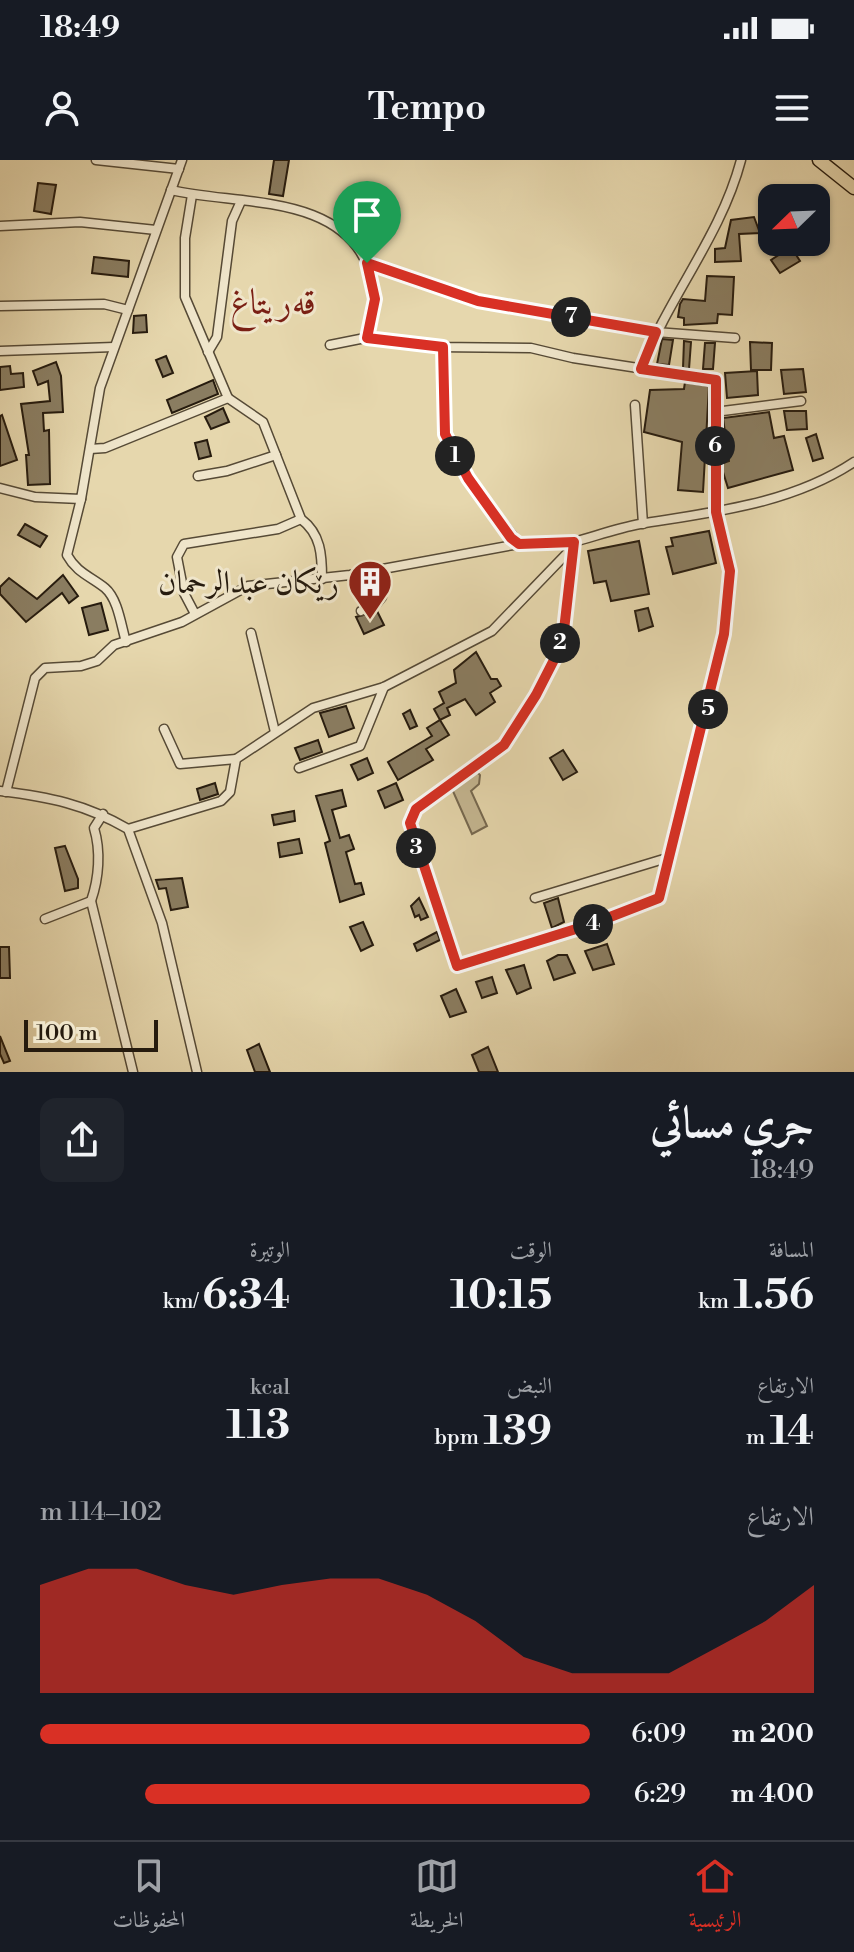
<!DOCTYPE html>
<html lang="ar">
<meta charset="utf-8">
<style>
body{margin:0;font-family:"Libre Bodoni",Amiri,serif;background:#20242c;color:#f1f3f6;direction:rtl;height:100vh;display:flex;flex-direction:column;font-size:30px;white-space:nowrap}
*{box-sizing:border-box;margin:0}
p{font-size:26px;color:#9ea1a6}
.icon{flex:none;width:44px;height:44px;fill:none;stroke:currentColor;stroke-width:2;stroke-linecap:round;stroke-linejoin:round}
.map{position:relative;height:912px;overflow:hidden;direction:ltr}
.side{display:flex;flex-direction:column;background:#171b24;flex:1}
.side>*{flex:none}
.needle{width:52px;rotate:247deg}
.fabs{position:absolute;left:758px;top:24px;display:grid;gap:16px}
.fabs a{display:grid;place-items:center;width:72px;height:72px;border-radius:16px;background:#171b24;box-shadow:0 2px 6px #0004;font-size:40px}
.scale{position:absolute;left:24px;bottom:20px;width:134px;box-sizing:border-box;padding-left:8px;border:4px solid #261b0e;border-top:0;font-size:22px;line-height:28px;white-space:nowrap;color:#261b0e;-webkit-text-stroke:6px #efe5ca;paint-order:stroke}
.pin{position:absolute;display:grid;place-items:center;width:68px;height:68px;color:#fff;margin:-82px -34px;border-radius:50% 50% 50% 0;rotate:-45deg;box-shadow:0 0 8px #0007}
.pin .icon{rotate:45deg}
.km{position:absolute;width:40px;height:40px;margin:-20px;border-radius:50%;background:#222;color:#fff;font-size:22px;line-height:40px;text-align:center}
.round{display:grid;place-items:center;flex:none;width:84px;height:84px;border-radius:16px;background:#20242c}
.headline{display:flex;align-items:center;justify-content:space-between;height:136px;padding:0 40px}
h1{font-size:44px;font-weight:700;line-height:60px}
.metrics{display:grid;grid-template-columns:repeat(3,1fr);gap:12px;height:136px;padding:8px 40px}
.metrics div{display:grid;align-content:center}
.metrics b{font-size:40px;font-weight:700}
.metrics small{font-size:22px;font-weight:400}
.metrics p{font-size:22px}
.chart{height:224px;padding:16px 40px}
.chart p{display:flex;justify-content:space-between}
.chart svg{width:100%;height:144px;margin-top:8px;fill:#d93025;opacity:.7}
ul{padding:0 40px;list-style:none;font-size:26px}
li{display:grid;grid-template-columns:128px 96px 1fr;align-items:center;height:60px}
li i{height:20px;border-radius:10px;background:#d93025}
.status{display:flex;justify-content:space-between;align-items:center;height:56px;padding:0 40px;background:#171b24;direction:ltr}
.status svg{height:22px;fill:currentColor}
header{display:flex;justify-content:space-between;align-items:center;height:104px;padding:0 40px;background:#171b24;font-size:36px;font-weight:700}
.dock{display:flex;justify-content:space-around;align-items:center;height:112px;border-top:2px solid #363941;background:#171b24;font-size:22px;color:#9ea1a6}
.dock a{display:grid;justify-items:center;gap:4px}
.dock .selected{color:#d93025}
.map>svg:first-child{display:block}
.green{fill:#c5b792;stroke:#766950;stroke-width:2}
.building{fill:#8a7d61;stroke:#261b0e;stroke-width:2}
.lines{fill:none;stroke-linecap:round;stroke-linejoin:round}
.minor-casing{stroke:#564a36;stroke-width:11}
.trunk-casing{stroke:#261b0e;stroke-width:15}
.minor{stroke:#efe5ca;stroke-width:8}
.trunk{stroke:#e6d7ad;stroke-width:12}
.route-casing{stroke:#fff;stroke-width:16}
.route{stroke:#d93025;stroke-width:10}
.labels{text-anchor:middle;stroke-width:6;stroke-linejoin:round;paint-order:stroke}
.poi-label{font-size:32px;fill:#261b0e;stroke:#efe5ca;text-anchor:end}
.quarter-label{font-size:36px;fill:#7a1f14;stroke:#efe5ca}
</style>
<div class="status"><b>18:49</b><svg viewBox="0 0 49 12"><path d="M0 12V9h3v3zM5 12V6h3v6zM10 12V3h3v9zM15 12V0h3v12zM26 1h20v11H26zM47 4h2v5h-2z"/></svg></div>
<header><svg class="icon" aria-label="menu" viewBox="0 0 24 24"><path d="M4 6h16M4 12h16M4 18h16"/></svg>Tempo<svg class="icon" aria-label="person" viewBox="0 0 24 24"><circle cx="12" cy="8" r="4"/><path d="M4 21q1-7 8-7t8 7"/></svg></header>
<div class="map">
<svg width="854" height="912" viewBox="0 0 854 912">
<rect width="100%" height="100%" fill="#e6d7ad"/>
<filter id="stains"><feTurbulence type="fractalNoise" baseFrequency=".0025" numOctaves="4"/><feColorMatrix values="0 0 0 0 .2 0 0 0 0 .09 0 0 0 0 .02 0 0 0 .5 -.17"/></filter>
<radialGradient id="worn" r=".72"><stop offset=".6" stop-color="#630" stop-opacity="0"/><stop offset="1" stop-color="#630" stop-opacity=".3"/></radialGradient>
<polygon class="green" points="475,610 480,615 479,624 471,631 487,666 472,674 452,629"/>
<g class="building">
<polygon points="274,0 289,0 283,36 269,34"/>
<polygon points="38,23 56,25 51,54 34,51"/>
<polygon points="754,57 760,73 739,74 741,101 715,102 715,89 725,88 731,60"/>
<polygon points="791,87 800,101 780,113 771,100"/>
<polygon points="94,97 129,101 128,117 92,113"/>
<polygon points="707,116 734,117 732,155 718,154 717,163 684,165 684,158 678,157 680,144 683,139 705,141"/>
<polygon points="146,155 147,172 133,173 134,156"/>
<polygon points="662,179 673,180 669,205 657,204"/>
<polygon points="684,181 691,182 689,209 683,208"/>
<polygon points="750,182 772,183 771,210 751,210"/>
<polygon points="705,183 715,183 713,209 703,209"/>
<polygon points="166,196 173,213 163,217 156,200"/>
<polygon points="56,202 61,216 63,252 43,253 44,271 49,270 50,324 28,325 26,295 29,295 21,244 50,241 48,221 38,225 33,211"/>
<polygon points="10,206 11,214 23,213 24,227 0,230 0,207"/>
<polygon points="803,209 806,232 784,234 781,210"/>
<polygon points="757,211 758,235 727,238 725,213"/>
<polygon points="213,220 218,234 172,253 167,240"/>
<polygon points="685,222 709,226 703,332 678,330 682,282 644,272 650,230 684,229"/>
<polygon points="223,248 229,262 211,269 205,257"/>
<polygon points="784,251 806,251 807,269 787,270"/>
<polygon points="769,252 774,278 784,276 793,310 728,328 723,312 723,303 729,301 723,258"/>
<polygon points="2,255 17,300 0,306 0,256"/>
<polygon points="816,274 823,298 813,301 806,278"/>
<polygon points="207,280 211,296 199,299 195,283"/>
<polygon points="25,364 47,376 40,387 18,375"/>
<polygon points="709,371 716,403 673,414 666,387 673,386 671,378"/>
<polygon points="639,381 649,434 611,441 606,421 594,423 588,391"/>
<polygon points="63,415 78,436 69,443 62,433 26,462 0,434 0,427 9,418 37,439"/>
<polygon points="101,443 108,470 89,475 82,448"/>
<polygon points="648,448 653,466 639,471 635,451"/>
<polygon points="377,451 384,465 364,474 356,457"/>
<polygon points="476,492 491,519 497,519 501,526 490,533 495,542 476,555 465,539 447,548 450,555 440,560 434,549 444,543 439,532 456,523 454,510"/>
<polygon points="346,546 354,568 329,577 320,553"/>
<polygon points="410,550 417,566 410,569 403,554"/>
<polygon points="440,560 449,575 426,589 433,600 398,620 388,602 432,576 427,568"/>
<polygon points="318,580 322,592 300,600 295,588"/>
<polygon points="563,590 577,612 563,620 550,598"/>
<polygon points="367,598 373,613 358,620 351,605"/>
<polygon points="215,623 218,634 200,640 197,629"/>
<polygon points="396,623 403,640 385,648 378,631"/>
<polygon points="342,630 346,646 332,650 340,678 349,675 354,689 346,692 355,724 361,723 364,734 340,742 325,683 330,681 316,636"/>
<polygon points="294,651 295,661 274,665 272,655"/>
<polygon points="299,679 302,693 280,697 278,683"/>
<polygon points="65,686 78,719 78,728 65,731 55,688"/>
<polygon points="182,718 188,747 171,750 166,728 159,729 156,720"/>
<polygon points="419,738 428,757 421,760 419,755 415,757 411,746"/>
<polygon points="558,738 564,762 552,768 544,743"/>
<polygon points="363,762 373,785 361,791 350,767"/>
<polygon points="437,772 440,780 417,791 414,784"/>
<polygon points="607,784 614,804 593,810 585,791"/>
<polygon points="0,787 9,787 10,818 0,818"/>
<polygon points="558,795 567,795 575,813 554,820 547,801"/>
<polygon points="524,805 531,828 517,834 506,810"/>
<polygon points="492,817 497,833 482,838 476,822"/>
<polygon points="456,829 466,852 450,857 441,836"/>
<polygon points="0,876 10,901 4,903 0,894"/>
<polygon points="259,884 270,912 255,912 247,890"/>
<polygon points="488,887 498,912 479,912 472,895"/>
</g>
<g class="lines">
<g class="minor-casing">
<g id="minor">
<polyline points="96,0 179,9"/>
<path d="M171 30C238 46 343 32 370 112 378 133 375 157 367 178"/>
<polyline points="0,66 80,62 156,70"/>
<polyline points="367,103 478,141 656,172 735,178"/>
<polyline points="0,146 104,144 128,150"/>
<polyline points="330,185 365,178 435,187 531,188 573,198 716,220 716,352 730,411 724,474 659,738 592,764 457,806 410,663 416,649 504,585 536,535 557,494 564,470 573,387"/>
<polyline points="443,187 445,274 468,318 519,384"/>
<polyline points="0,191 114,187"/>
<polyline points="208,192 217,177 232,61 241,41"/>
<path d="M641 209C669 136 721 76 741 0"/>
<path d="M228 238 263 262 301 359C321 374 322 395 322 419"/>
<polyline points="635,245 643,364"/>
<polyline points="715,252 801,241"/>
<polyline points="90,289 105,288 228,238 185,137 185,78 192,35"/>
<polyline points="198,316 227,311 276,295"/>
<polyline points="0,328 35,337 81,339 100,228 182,0"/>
<path d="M81 339 67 395C77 413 90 416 105 428 118 439 121 465 126 482"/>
<polyline points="361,451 377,443 382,437 377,409"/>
<polyline points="194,452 184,433 177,397 184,384 278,369 301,359"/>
<polyline points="251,473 275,572"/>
<polyline points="164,569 180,604 236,599"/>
<polyline points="299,608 360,586 384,527"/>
<path d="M0 631C49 637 85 644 128 669L162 763 197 912"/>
<polyline points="6,632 35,518 45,508 81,506 97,501 114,485 182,462 248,426 350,415 519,384 574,382"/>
<path d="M128 669 221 641 230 632 236 599 313 548 384 527 492 471 573 387 574 382C596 376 618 368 640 364 713 352 791 344 854 302"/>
<polyline points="535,738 667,698"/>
<polyline points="91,741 133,912"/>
<path d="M45 759 91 741C99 718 101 691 94 668L103 654"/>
</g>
</g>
<g class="trunk-casing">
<polyline id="trunk" points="819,0 854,28"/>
</g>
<use href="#minor" class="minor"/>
<use href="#trunk" class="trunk"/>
</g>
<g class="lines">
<g class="route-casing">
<polygon id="route" points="367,103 478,141 656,172 641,209 716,220 716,352 730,411 724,474 659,738 592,764 457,806 410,663 416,649 504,585 536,535 557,494 564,470 574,382 519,384 511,378 468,318 445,274 443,187 367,178 375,139"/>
</g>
<use href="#route" class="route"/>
</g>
<defs>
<g id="building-pin" transform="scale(2.3)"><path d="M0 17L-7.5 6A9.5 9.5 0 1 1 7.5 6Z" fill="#8f2418" stroke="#efe5ca"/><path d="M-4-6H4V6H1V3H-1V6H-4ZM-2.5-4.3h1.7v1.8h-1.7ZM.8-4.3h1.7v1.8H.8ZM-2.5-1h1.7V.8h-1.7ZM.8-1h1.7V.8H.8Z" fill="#fff"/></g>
</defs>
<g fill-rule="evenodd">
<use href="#building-pin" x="370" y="422"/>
</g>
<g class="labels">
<g class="poi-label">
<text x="339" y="433">رێكان عبدالرحمان</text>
</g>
<g class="quarter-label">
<text x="273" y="154">قەریتاغ</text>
</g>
</g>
<rect width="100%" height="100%" filter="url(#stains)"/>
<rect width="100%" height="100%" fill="url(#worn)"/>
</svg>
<div class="fabs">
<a><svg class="needle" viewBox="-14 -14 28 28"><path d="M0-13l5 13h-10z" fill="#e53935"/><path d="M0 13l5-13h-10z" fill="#9ea1a6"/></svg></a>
</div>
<div class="scale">100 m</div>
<div class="pin" style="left:367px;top:103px;background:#1e9e55"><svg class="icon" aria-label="arrive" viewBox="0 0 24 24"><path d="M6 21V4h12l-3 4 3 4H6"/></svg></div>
<b class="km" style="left:455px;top:296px">1</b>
<b class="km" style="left:560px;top:483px">2</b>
<b class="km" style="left:416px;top:688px">3</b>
<b class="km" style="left:593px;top:764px">4</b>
<b class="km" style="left:708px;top:549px">5</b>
<b class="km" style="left:715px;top:286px">6</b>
<b class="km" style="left:571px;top:157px">7</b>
</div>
<section class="side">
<div class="headline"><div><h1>جري مسائي</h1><p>18:49</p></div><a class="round"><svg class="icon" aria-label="share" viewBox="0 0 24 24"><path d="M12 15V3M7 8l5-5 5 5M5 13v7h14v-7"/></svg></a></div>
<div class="metrics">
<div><p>المسافة</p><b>1.56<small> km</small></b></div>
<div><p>الوقت</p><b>10:15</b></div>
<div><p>الوتيرة</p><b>6:34<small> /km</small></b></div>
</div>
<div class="metrics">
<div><p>الارتفاع</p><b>14<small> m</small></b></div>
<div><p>النبض</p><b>139<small> bpm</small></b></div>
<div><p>kcal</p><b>113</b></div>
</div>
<div class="chart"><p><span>الارتفاع</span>102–114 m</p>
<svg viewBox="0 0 160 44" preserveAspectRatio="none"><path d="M0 44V11L10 6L20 6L30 11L40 14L50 11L60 9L70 9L80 14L90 22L100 33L110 38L120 38L130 38L140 30L150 22L160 11V44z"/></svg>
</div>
<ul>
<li><b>200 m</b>6:09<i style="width:100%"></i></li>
<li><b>400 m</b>6:29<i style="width:81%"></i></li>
</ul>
</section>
<nav class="dock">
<a class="selected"><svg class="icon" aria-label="home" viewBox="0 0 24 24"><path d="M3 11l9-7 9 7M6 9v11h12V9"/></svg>الرئيسية</a>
<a><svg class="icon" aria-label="map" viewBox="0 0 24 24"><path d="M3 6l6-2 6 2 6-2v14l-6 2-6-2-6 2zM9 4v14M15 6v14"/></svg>الخريطة</a>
<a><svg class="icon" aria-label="saved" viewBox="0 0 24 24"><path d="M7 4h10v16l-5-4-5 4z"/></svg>المحفوظات</a>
</nav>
